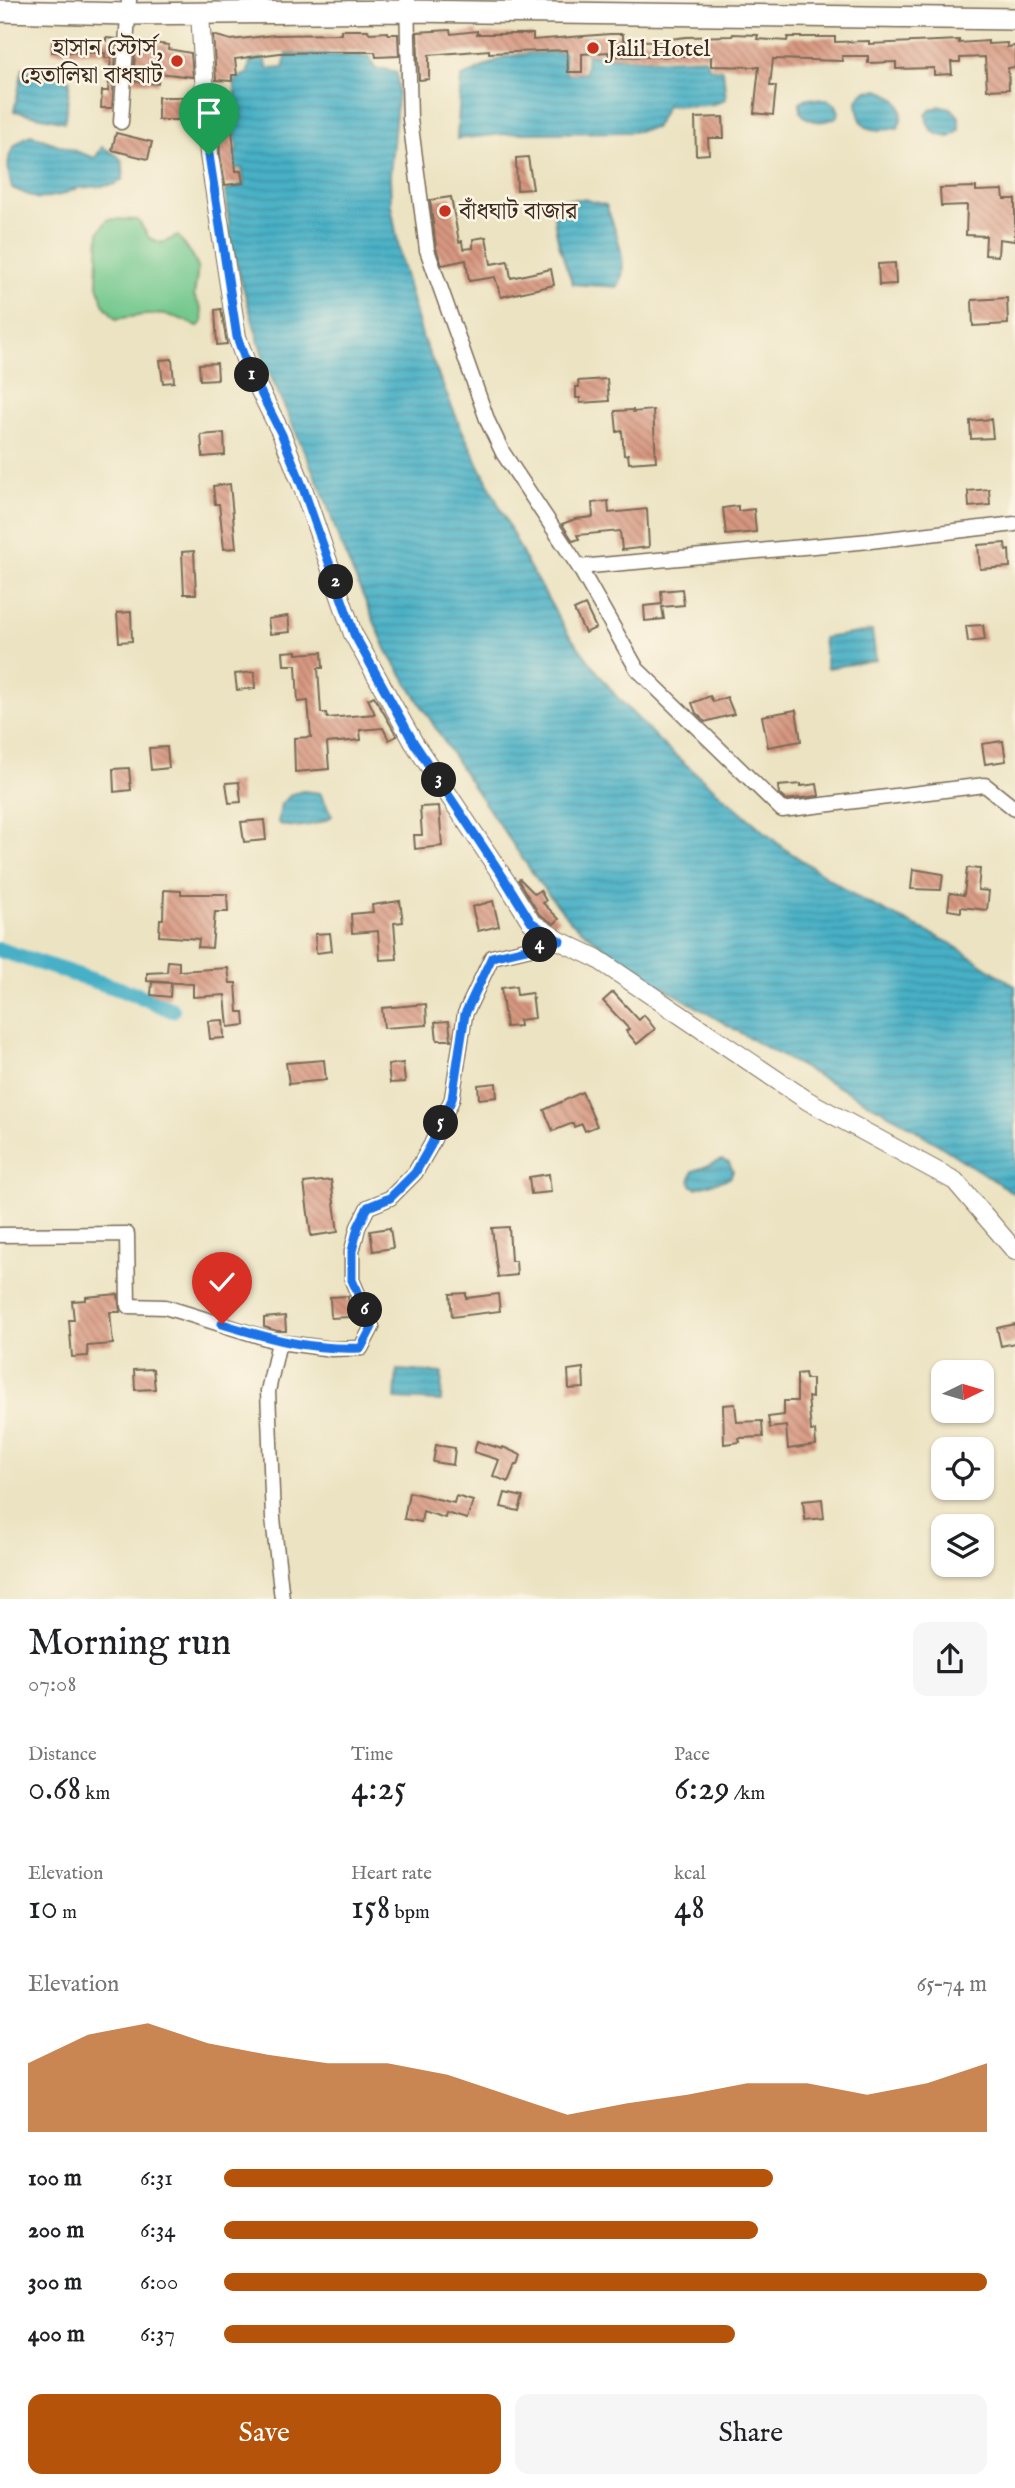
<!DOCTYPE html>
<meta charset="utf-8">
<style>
body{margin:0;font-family:"IM FELL English","Noto Serif Bengali",serif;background:#f6f6f6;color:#202124;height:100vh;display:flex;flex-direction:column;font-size:26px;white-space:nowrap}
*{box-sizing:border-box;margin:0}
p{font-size:23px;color:#757577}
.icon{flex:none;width:38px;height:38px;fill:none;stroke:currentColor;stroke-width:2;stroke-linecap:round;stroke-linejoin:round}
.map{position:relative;height:1599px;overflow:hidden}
.details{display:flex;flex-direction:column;background:#fff;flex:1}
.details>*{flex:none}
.needle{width:46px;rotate:85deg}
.tools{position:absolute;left:931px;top:1360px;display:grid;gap:14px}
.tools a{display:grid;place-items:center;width:63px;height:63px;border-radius:14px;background:#fff;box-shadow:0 2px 5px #0004;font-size:35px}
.pin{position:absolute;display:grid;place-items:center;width:60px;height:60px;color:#fff;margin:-72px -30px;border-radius:50% 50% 50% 0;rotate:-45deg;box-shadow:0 0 7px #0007}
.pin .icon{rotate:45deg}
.km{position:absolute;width:35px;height:35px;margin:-18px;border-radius:50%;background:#222;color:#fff;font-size:19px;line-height:35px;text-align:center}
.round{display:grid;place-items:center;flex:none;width:74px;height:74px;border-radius:14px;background:#f6f6f6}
.overview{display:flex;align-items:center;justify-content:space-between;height:119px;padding:0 28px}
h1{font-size:38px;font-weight:600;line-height:52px}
.metrics{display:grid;grid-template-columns:repeat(3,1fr);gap:10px;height:119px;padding:7px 28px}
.metrics div{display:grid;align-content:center}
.metrics b{font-size:35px;font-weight:600}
.metrics small{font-size:19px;font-weight:400}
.metrics p{font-size:19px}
.chart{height:196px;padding:14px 28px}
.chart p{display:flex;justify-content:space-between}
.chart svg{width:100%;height:126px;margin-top:7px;fill:#b45309;opacity:.7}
.cta{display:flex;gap:14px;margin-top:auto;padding:14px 28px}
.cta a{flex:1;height:80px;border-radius:14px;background:#b45309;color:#fff;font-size:28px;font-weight:600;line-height:80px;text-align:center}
.cta a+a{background:#f6f6f6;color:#202124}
ul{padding:0 28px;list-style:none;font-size:23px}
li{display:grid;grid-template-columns:112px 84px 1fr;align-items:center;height:52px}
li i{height:18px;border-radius:9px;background:#b45309}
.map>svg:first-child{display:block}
.grass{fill:#72c88d;stroke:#567956;stroke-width:2}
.water{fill:url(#water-rules);stroke:#416d72;stroke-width:2}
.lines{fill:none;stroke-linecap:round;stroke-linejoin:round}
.canal{stroke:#47b0c6;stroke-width:16}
.building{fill:url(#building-back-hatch)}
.minor-casing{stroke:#796b57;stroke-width:17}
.tertiary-casing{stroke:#796b57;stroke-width:20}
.primary-casing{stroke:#796b57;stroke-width:24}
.minor{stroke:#fff;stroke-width:14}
.tertiary{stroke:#fff;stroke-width:18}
.primary{stroke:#fff;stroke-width:21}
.route-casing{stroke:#fff;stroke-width:14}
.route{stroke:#1a73e8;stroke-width:9}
.poi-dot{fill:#c8321e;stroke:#fcf5e5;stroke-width:2.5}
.labels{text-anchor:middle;stroke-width:5;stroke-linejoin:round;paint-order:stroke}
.poi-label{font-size:24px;fill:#3b2a1e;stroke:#fcf5e5;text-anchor:start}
</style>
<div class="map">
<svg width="1015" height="1599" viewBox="0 0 1015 1599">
<defs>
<pattern id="water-rules" width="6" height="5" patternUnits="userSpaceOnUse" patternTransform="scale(1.75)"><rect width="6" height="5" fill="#47b0c6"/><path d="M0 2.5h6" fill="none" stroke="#3c8fa0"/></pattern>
<pattern id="building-back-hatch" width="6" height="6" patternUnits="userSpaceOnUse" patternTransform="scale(1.75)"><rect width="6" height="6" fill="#d79780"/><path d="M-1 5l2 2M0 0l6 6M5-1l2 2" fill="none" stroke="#b07b68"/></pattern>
</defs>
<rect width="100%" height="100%" fill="#fcf5e5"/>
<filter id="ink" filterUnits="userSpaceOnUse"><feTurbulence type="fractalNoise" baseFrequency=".0143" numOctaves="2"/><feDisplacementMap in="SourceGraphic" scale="14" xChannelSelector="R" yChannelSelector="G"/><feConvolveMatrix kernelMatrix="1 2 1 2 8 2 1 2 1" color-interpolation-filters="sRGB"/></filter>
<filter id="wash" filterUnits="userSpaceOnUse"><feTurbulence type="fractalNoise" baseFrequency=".00686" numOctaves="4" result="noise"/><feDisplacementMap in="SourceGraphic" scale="28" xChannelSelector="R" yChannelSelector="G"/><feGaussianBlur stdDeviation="1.57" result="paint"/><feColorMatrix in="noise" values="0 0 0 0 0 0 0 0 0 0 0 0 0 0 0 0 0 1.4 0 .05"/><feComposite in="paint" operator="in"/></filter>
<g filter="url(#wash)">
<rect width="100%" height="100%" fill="#ece3c2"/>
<path class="grass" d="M108 219 138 220 149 238 162 243 178 236 193 256 198 268 194 296 201 308 203 322 197 327C168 309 149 314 116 319L103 304 97 281 99 232Z"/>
<g class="water">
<path d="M564 52 566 74 585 73 587 53 607 57 661 60 705 58 710 68 723 70 726 98C715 109 683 105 667 105L655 128 631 132 514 133 457 139 461 78 504 57 530 53Z"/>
<polygon points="287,54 367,56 370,57 375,69 385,69 397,73 398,92 390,175 391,205 401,260 423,339 461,428 527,563 567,632 616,696 662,744 782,847 860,899 950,943 1015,986 1015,1194 900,1120 761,1045 631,968 571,922 540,884 464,773 387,651 340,543 325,498 265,363 232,249 225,191 244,184 242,168 226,170 224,156 235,153 237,149 233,122 236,99 234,80 248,73 250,61 260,58 265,60 268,69 283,68"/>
<polygon points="23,68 70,80 65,122 14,111"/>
<path d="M879 90C899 97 907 108 898 128 870 133 858 131 857 100L865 91Z"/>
<path d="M807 98 828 100 836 105 839 112 836 118C822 123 808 124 800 111V102Z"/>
<path d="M941 106 951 108 959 117V131L950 137C934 135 928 131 926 115L931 109Z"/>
<path d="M31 135 95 158 102 147C120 156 125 158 123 179L113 185 78 188 60 195 38 199 12 188C5 164 6 145 31 135Z"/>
<path d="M583 199 606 205C614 227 631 266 618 287L573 284C562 256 552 229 554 200Z"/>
<polygon points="872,631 876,660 827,668 823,638"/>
<path d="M303 791 320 793 332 816C322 825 291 830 278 823L281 804 292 794Z"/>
<polygon points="722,1160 729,1163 733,1171 730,1178 696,1188 691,1185 690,1178 693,1171"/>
<polygon points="397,1370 442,1373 441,1401 395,1399"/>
</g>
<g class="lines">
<polyline class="canal" points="0,950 138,995 172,1010"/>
</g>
<g id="blocks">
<g class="building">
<polygon points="341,30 368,30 369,33 388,32 388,34 398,34 399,56 376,57 375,52 327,52 280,53 235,59 237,75 232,75 232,81 216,80 213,35 231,40 275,35 341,34"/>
<polygon points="450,30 451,34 477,31 477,34 533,34 533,40 610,34 623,34 623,40 654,41 686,37 732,36 733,34 758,35 757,39 787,41 788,37 835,37 835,42 869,41 869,44 959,40 959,43 988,41 988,44 1007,43 1007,47 1015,46 1015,67 1008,68 1009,89 987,90 985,57 960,58 960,62 951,62 952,74 934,75 934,68 896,69 896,62 868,63 868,56 842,56 843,61 773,59 770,86 776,86 773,115 754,113 759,67 711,66 711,55 655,57 609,56 608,52 582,54 582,72 568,72 567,50 489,53 489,50 429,55 429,79 419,80 417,32"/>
<polygon points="106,38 117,39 112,108 101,108 102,91 108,91 111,58 105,58 105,53 52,52 52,40 106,41"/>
<polygon points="136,41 169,45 168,49 191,53 193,77 159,73 158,84 133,81"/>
<rect x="158" y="97" width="32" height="23"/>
<polygon points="217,98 229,98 236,171 241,171 243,183 225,185 220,154"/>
<polygon points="723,117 724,138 708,138 709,154 696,155 695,118"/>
<polygon points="116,133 152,142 148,159 112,150"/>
<polygon points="528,157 533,189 517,190 516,158"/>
<polygon points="976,187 976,191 1003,190 1004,199 1015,199 1015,241 999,239 998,256 985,255 986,236 966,235 967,205 941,206 940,188"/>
<polygon points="451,197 459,242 462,241 463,249 473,248 473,239 486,237 491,264 508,261 511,278 551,269 554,285 501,297 495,277 469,281 466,260 442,265 436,248 430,200"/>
<polygon points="895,263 896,284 879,285 878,264"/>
<polygon points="1007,298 1008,324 973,326 972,300"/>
<polygon points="221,309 227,344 217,345 215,310"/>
<polygon points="172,359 174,382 163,383 160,360"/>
<polygon points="217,363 218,379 200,380 199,364"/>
<polygon points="607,379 609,401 580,403 580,398 576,398 576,387 579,387 578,381"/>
<polygon points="633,410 633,412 653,410 656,461 629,463 628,454 624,455 622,431 617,432 615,411"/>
<polygon points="991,419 993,438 971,439 970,421"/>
<polygon points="224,433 225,455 203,457 201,435"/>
<polygon points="230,484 236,548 224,549 219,504 215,504 213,486"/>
<polygon points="989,489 990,505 969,507 968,491"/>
<polygon points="608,501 609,513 647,509 649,547 622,550 620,531 577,535 579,539 573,541 562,524 575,519 593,517 592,503"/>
<polygon points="738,506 738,511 754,509 756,532 726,535 723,508"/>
<polygon points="1005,543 1006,551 1009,550 1010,567 980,569 978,545"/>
<polygon points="194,551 196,594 184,594 182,552"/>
<polygon points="682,589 684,605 662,607 664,619 645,621 644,606 662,604 661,591"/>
<polygon points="585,605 596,628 585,633 574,610"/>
<polygon points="131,612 132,641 119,642 117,613"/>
<polygon points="288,616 290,632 270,634 268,619"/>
<polygon points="983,625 985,640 968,642 966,626"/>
<polygon points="297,651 297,654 322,652 323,668 318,668 321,713 326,713 327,718 375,714 368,699 374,696 397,736 389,740 383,728 360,730 361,740 327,743 329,769 295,772 294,738 311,737 308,701 298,702 296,665 284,665 283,652"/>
<polygon points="254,672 255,688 237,690 235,674"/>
<polygon points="710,696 713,702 727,697 734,714 705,722 696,713 692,703"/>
<polygon points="796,710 801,741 768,747 762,716"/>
<polygon points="1003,741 1006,761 985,764 982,744"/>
<polygon points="167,747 169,768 151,770 149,748"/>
<polygon points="129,768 131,790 114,792 113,769"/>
<polygon points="239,782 241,802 229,803 226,783"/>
<polygon points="801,784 801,786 817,784 819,796 785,800 779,794 778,786"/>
<polygon points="439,806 442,846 415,849 414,835 422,835 420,807"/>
<polygon points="264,820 266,840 244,842 241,822"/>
<polygon points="967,868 980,869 978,890 989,891 987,910 961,907 961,912 948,910 950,893 964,895"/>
<polygon points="913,869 943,874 941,890 911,889"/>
<polygon points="520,879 535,894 540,890 546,901 543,903 559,919 554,924 539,914 518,880"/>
<polygon points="164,890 181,891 181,894 227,894 228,912 215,912 212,948 198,947 199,939 159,936 160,919 163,919"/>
<polygon points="400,901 403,922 394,923 397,959 380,960 378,931 352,933 351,914 373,912 372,905"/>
<polygon points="493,901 499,926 478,931 472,907"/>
<polygon points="330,933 332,951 316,953 315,934"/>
<polygon points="168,961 179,962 179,971 228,968 230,983 236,983 238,1012 244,1012 245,1025 228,1027 225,995 193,997 193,984 147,981 147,973 167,972"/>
<polygon points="152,982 171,983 170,997 151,995"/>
<polygon points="516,986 517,995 532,993 535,1018 519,1020 520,1026 506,1027 501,988"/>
<polygon points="613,992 639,1020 644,1015 655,1029 637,1044 626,1031 629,1029 603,1001"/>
<polygon points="426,1004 427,1025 384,1028 382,1008"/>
<polygon points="223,1020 224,1038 210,1039 208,1021"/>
<polygon points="449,1021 451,1040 437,1040 435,1022"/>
<polygon points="324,1060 326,1080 289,1084 286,1063"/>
<polygon points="403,1063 405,1082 390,1083 388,1065"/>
<polygon points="496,1083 497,1097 479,1099 478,1085"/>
<polygon points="582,1092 597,1126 585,1131 582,1124 574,1127 573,1123 553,1131 544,1110"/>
<polygon points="549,1174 551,1192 531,1194 529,1177"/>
<polygon points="331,1180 338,1232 311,1236 304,1183"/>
<polygon points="509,1227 511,1261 516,1261 517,1275 498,1277 492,1228"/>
<polygon points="390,1228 393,1248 373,1251 370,1231"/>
<polygon points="466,1293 466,1298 498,1294 500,1311 452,1317 450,1294"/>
<polygon points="118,1294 120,1312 110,1312 113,1344 87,1346 88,1356 72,1357 69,1320 74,1320 72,1301 86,1300 86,1297"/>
<polygon points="348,1296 350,1317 331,1318 330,1297"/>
<polygon points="285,1316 286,1331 277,1331 264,1327 264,1318"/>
<polygon points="1015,1324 1015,1343 1001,1346 997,1328"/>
<polygon points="583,1368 584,1388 569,1389 568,1370"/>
<polygon points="153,1369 155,1389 135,1390 134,1370"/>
<polygon points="805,1373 806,1379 812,1379 812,1398 808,1397 811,1431 815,1431 816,1445 788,1449 786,1426 770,1428 768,1417 784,1415 784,1401 797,1401 797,1374"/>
<polygon points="735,1404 737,1422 762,1421 763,1437 739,1438 740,1442 724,1444 723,1405"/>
<polygon points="477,1441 502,1449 503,1447 521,1455 518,1465 515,1465 508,1482 493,1476 499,1460 474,1452"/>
<polygon points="436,1445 455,1448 453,1465 433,1462"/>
<polygon points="409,1492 454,1503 456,1496 473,1501 467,1519 446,1513 445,1518 423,1511 421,1522 404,1519"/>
<polygon points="505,1493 523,1497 519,1511 501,1507"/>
<polygon points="822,1499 824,1518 805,1520 803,1501"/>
</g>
</g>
</g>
<g filter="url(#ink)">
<use href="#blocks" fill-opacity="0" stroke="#796b57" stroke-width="2"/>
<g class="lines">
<g class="minor-casing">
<g id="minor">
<polyline points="407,0 410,119 427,250 488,422 503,453 579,567 637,669 782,810 985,785 1015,809"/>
<polyline points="121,122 129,0"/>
<polyline points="579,567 870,541 1015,524"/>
<polyline points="0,1235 127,1234 128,1306 165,1307 279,1342 332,1349 361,1348 372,1327 352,1280 352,1251 358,1227 368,1207 390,1198 415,1173 431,1145 452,1099 465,1014 492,957 560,941"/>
<polyline points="279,1342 268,1391 273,1518 282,1599"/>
</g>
</g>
<g class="tertiary-casing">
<polyline id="tertiary" points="200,14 209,155 237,337 247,365 282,435 303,488 353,634 414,743 505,880 531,922 560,941 596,958 808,1101 955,1181 1015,1251"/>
</g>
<g class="primary-casing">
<polyline id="primary" points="0,11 128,14 406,11 1015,19"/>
</g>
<use href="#minor" class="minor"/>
<use href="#tertiary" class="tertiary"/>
<use href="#primary" class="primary"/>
</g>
</g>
<g class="lines" filter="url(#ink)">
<g class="route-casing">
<path id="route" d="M209 155 237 337 247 365 282 435 303 488 354 634 414 743 505 880 531 922 560 941 492 957 465 1014 452 1099 431 1145 415 1173 390 1198 368 1207 358 1227 352 1251V1280L372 1327 361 1348C309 1350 271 1339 222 1324"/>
</g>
<use href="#route" class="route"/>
</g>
<g class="poi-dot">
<circle cx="593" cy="48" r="7"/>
<circle cx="177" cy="61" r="7"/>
<circle cx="445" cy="211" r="7"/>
</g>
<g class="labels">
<g class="poi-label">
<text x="163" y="55" text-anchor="end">হাসান স্টোর্স,<tspan x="163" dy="28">হেতালিয়া বাধঘাট</tspan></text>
<text x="607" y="56">Jalil Hotel</text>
<text x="459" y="219">বাঁধঘাট বাজার</text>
</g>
</g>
</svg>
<div class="tools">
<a><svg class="needle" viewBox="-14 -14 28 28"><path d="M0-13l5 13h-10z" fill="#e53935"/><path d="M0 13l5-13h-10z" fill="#757577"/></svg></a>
<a><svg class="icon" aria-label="locate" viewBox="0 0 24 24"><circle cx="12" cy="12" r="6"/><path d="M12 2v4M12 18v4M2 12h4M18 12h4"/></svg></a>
<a><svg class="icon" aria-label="layers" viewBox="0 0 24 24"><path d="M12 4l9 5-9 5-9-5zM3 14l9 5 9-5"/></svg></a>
</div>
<div class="pin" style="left:209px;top:155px;background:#1e9e55"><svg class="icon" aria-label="arrive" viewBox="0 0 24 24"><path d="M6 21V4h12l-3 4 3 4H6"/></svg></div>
<div class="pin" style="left:222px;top:1324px;background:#d93025"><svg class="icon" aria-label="check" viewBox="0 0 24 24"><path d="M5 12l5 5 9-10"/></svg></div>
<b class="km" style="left:252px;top:375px">1</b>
<b class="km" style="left:336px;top:582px">2</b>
<b class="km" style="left:439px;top:780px">3</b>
<b class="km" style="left:540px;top:945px">4</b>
<b class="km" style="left:441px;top:1123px">5</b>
<b class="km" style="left:365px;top:1310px">6</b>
</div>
<section class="details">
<div class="overview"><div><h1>Morning run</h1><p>07:08</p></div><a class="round"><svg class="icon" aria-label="share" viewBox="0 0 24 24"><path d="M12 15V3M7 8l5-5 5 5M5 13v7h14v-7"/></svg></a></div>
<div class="metrics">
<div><p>Distance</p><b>0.68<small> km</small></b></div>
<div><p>Time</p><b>4:25</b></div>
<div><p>Pace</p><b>6:29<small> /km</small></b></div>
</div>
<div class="metrics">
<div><p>Elevation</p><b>10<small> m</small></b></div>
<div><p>Heart rate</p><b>158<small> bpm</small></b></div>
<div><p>kcal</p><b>48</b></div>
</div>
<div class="chart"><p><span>Elevation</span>65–74 m</p>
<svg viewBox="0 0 160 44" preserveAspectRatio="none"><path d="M0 44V20L10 10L20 6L30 13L40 17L50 20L60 20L70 24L80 31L90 38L100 34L110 31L120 27L130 27L140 31L150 27L160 20V44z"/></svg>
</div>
<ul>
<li><b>100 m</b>6:31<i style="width:72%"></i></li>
<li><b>200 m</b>6:34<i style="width:70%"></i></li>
<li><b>300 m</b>6:00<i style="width:100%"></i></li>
<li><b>400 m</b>6:37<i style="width:67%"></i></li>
</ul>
<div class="cta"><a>Save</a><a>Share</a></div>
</section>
